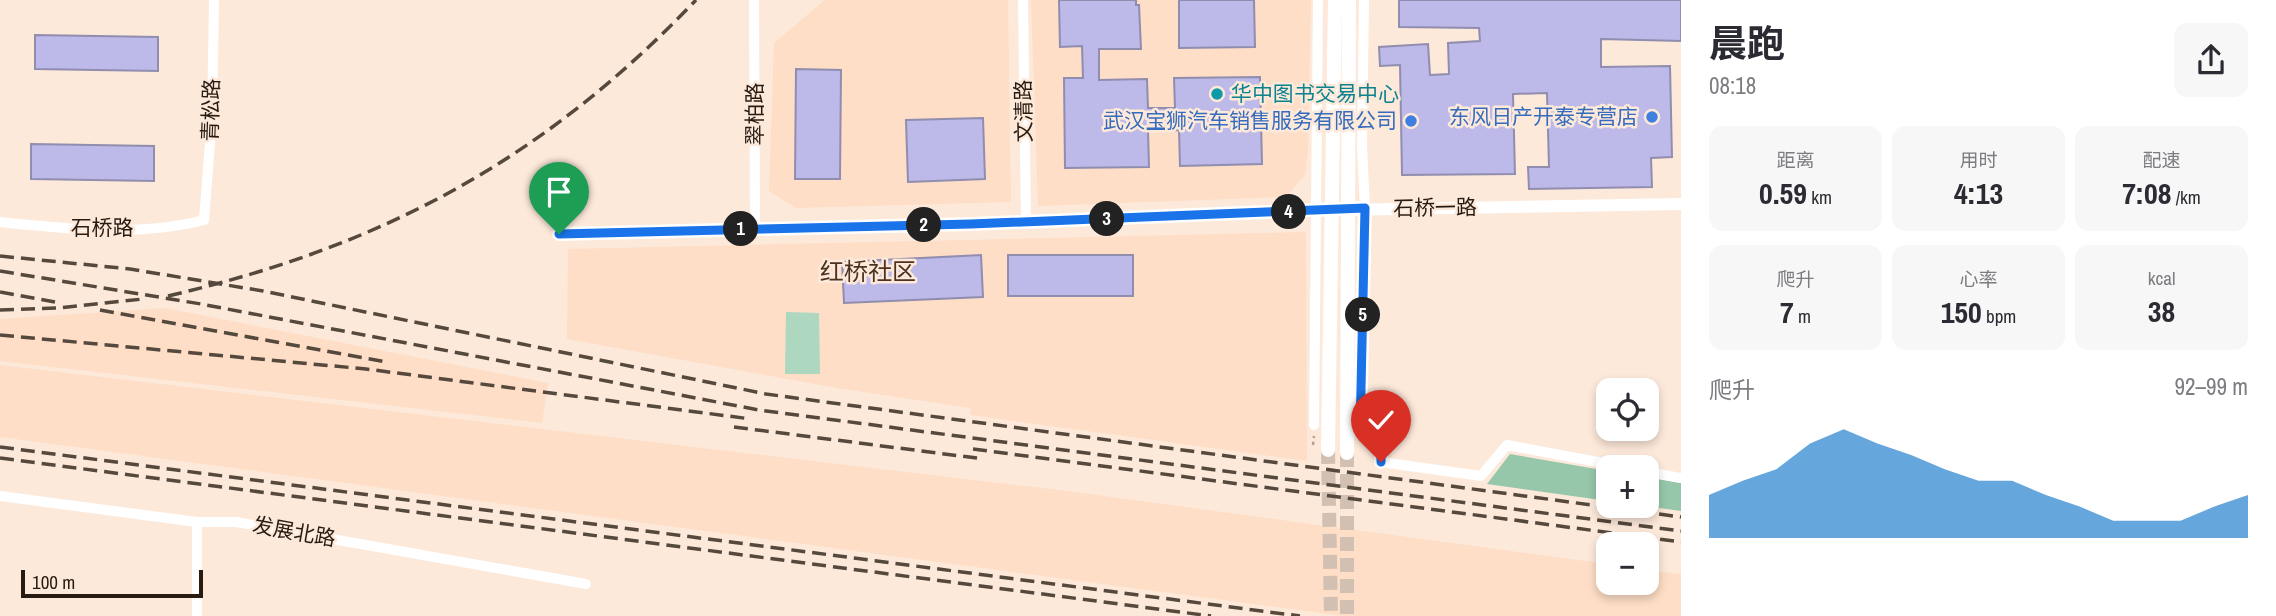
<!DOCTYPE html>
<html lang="zh">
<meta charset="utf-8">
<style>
body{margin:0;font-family:"Archivo Narrow","Noto Sans SC",sans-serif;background:#f7f7f7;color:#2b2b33;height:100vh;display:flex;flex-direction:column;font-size:26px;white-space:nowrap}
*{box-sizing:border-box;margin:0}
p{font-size:23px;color:#7c7c81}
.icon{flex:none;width:38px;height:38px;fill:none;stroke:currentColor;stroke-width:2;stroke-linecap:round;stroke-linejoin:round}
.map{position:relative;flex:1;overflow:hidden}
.side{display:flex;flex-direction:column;background:#fff;width:595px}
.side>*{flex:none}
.controls{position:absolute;left:1596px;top:378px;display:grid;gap:14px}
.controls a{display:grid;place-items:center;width:63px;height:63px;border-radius:14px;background:#fff;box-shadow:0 4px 10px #0003;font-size:35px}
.scale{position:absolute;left:21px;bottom:18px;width:182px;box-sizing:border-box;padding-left:7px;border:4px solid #271b12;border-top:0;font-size:19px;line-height:24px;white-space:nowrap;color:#271b12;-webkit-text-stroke:5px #fde9da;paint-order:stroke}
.pin{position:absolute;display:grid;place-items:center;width:60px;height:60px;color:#fff;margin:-72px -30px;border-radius:50% 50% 50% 0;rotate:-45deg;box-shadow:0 0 7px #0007}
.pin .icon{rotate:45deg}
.km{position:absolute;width:35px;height:35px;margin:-18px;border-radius:50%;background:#222;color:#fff;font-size:19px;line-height:35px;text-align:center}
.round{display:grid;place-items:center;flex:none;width:74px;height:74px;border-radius:14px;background:#f7f7f7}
.overview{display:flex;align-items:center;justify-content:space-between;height:119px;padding:0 28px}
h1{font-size:38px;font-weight:700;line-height:52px}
.figures{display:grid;grid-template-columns:repeat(3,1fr);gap:10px;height:119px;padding:7px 28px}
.figures div{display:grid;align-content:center;border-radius:14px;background:#f7f7f7;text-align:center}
.figures b{font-size:30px;font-weight:700}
.figures small{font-size:19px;font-weight:400}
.figures p{font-size:19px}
.chart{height:196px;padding:14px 28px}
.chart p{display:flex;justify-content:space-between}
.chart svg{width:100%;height:126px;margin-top:7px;fill:#2581ce;opacity:.7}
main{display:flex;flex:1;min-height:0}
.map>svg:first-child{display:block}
.built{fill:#fedec6}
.green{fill:#aed7bf}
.forest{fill:#96c7aa}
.building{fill:#bdb9e8;stroke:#908daf;stroke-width:2}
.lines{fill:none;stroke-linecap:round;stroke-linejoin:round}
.secondary-tunnel{stroke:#d2c0b2;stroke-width:14;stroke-dasharray:14 7;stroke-linecap:butt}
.path{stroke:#b2a194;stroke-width:2.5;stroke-dasharray:3.5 3.5;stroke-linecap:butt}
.minor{stroke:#fff;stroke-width:10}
.tertiary{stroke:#fff;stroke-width:12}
.secondary{stroke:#fff;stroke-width:14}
.rail{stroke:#55483d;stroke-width:3.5;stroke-dasharray:14 7;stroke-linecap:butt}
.route-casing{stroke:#fff;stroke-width:14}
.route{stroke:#1a73e8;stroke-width:9}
.culture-dot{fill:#0f9aa8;stroke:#fde9da;stroke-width:2.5}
.shop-dot{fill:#3f7fe0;stroke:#fde9da;stroke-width:2.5}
.labels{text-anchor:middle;stroke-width:5;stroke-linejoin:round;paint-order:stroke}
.culture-label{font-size:21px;fill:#0d838f;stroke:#fde9da;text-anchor:start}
.street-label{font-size:21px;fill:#271b12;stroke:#fde9da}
.shop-label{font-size:21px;fill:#366cbe;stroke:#fde9da;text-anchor:end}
.quarter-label{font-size:24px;fill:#4d331f;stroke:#fde9da}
</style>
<main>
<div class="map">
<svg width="1681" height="616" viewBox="0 0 1681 616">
<rect width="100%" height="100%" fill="#fde9da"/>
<g class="built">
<polygon points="825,0 1008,0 1011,202 796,208 769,191 774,43"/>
<polygon points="1031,0 1311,0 1308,152 1305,175 1286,197 1038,206"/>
<polygon points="1306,232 1307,461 971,415 970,408 837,388 567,339 568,249"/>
<polygon points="165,308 548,383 542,423 0,361 0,319"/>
<polygon points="0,365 1067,491 1608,564 1608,583 1647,583 1647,570 1681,574 1681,616 1343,616 0,437"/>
</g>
<polygon class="green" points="786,312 819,313 820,374 785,374"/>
<g class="forest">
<polygon points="1510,454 1608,471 1608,501 1487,484"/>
<polygon points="1647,477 1681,483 1681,511 1645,506"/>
</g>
<g class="building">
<polygon points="1059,0 1136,0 1136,5 1139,5 1141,49 1099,49 1099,80 1147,79 1148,108 1175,108 1174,78 1260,77 1262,164 1180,166 1179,130 1148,131 1149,167 1065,168 1064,78 1083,78 1082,46 1060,47"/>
<polygon points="1179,0 1254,0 1255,47 1179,48"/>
<polygon points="1399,0 1681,0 1681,41 1601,39 1601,67 1670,66 1672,157 1651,158 1652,187 1529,189 1528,167 1549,167 1547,93 1513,94 1515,174 1402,175 1400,65 1380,66 1379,47 1428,44 1430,75 1449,74 1448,43 1480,41 1479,28 1399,27"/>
<polygon points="35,35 158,37 158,71 35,69"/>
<polygon points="796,69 841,70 840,179 795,179"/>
<polygon points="983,118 985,179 908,182 906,120"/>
<polygon points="31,144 154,146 154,181 31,179"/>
<polygon points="981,255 983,297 844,303 842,262"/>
<rect x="1008" y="255" width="125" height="41"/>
</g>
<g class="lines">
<g class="secondary-tunnel">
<polyline points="1328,450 1331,616"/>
<polyline points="1347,453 1347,616"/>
</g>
<polyline class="path" points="1313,445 1314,436"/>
<g class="minor">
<polyline points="754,0 755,229"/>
<polyline points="1023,0 1026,222"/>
<polyline points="1364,0 1362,146 1365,209 1360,433 1381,433 1381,462 1481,476 1507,445 1624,467"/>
<path d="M0 222C67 229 138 237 204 220L212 117 214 0"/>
<polyline points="559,234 971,224 1332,211"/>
<polyline points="1314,425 1318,0"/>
<polyline points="1647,472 1681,478"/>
<polyline points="0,496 197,522 236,522 586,584"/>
<polyline points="197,616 197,522"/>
</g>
<polyline class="tertiary" points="1338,210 1681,204"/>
<g class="secondary">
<polyline points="1328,450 1335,0"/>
<polyline points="1347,453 1349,0"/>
</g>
<g class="rail">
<polyline points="0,256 130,269 263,291 766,394 1681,517"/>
<polyline points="0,271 201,304 759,410 1681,531"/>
<polyline points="0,292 55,302"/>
<path d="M168 296C383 246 543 160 696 0"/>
<polyline points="0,310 58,308 143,299"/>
<polyline points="100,310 386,362"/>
<polyline points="0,335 366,369 751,419"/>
<polyline points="734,427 984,459"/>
<polyline points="0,447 1300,616"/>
<polyline points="973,449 1681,542"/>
<polyline points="0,458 1211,616"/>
</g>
</g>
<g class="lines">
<g class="route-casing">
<polyline id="route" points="559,234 971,224 1365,208 1360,433 1381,433 1381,462"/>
</g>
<use href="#route" class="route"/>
</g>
<circle class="culture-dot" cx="1217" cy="94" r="7"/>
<g class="shop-dot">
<circle cx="1652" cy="117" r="7"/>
<circle cx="1411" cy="121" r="7"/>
</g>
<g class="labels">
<g class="culture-label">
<text x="1231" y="101">华中图书交易中心</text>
</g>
<g class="street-label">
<text transform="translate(211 110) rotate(-88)" y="7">青松路</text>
<text transform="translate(1024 111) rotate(-91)" y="7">文清路</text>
<text transform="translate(755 114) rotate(-90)" y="7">翠柏路</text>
<text transform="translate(1435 208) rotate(-1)" y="7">石桥一路</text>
<text x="102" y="235">石桥路</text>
<text transform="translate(294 532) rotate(10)" y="7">发展北路</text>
</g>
<g class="shop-label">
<text x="1638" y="124">东风日产开泰专营店</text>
<text x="1397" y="128">武汉宝狮汽车销售服务有限公司</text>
</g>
<g class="quarter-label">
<text x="868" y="280">红桥社区</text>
</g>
</g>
</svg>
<div class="controls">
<a><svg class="icon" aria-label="locate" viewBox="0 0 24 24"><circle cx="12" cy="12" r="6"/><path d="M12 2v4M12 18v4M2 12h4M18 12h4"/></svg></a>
<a>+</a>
<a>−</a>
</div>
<div class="scale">100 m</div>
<div class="pin" style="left:559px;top:234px;background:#1e9e55"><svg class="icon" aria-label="arrive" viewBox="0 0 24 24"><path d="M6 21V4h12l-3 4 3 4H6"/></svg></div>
<div class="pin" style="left:1381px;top:462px;background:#d93025"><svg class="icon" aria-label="check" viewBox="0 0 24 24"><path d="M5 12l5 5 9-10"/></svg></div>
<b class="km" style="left:741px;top:229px">1</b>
<b class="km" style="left:924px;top:225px">2</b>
<b class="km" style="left:1107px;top:219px">3</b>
<b class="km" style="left:1289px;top:212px">4</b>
<b class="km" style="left:1363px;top:315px">5</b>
</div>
<section class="side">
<div class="overview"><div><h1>晨跑</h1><p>08:18</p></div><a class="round"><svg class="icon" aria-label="share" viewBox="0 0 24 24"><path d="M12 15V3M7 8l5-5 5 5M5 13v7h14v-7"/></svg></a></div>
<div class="figures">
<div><p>距离</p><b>0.59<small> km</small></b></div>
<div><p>用时</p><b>4:13</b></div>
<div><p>配速</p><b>7:08<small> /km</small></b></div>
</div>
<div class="figures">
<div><p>爬升</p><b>7<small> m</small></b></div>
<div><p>心率</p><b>150<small> bpm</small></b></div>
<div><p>kcal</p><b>38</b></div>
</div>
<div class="chart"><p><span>爬升</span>92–99 m</p>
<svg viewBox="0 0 160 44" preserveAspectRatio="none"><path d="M0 44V29L10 24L20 20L30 11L40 6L50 11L60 15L70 20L80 24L90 24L100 29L110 33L120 38L130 38L140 38L150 33L160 29V44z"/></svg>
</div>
</section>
</main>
